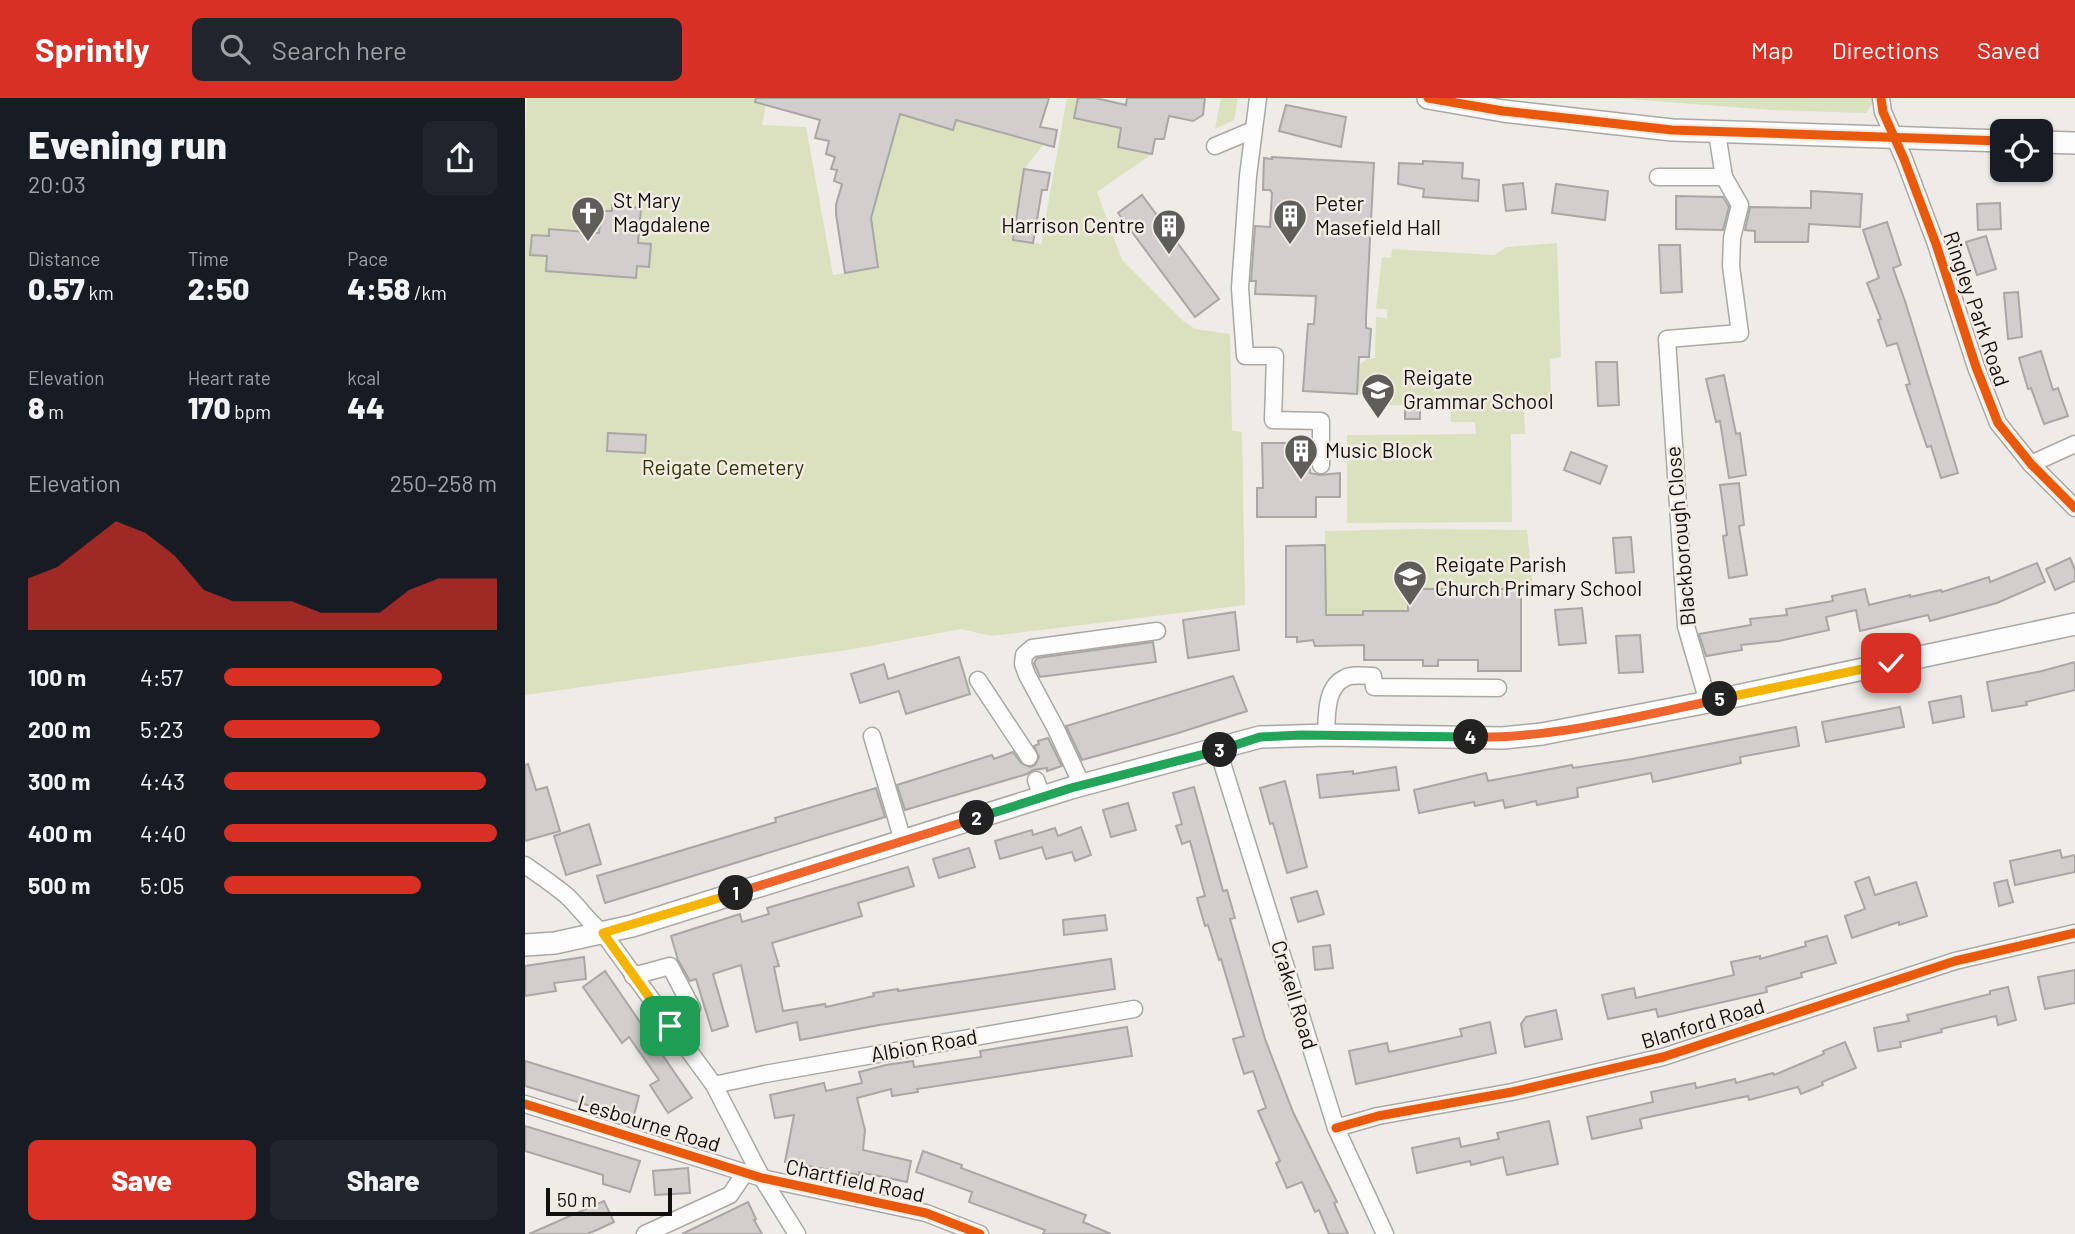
<!DOCTYPE html>
<meta charset="utf-8">
<style>
body{margin:0;font-family:Barlow,sans-serif;background:#20242c;color:#f1f3f6;height:100vh;display:flex;flex-direction:column;font-size:26px;white-space:nowrap}
*{box-sizing:border-box;margin:0}
p{font-size:23px;color:#9ea1a6}
.icon{flex:none;width:38px;height:38px;fill:none;stroke:currentColor;stroke-width:2;stroke-linecap:round;stroke-linejoin:round}
.map{position:relative;flex:1;overflow:hidden}
.sheet{display:flex;flex-direction:column;background:#171b24;width:525px}
.sheet>*{flex:none}
.fabs{position:absolute;left:1465px;top:21px;display:grid;gap:14px}
.fabs a{display:grid;place-items:center;width:63px;height:63px;border-radius:10px;background:#171b24;box-shadow:0 2px 5px #0004;font-size:35px}
.scale{position:absolute;left:21px;bottom:18px;width:126px;box-sizing:border-box;padding-left:7px;border:4px solid #12100e;border-top:0;font-size:19px;line-height:24px;white-space:nowrap;color:#12100e;-webkit-text-stroke:5px #f2ece5;paint-order:stroke}
.pin{position:absolute;display:grid;place-items:center;width:60px;height:60px;color:#fff;margin:-30px;border-radius:14px;box-shadow:0 4px 10px #0006}
.km{position:absolute;width:35px;height:35px;margin:-18px;border-radius:50%;background:#222;color:#fff;font-size:19px;line-height:35px;text-align:center}
.round{display:grid;place-items:center;flex:none;width:74px;height:74px;border-radius:10px;background:#20242c}
.overview{display:flex;align-items:center;justify-content:space-between;height:119px;padding:0 28px}
h1{font-size:38px;font-weight:800;line-height:52px}
.figures{display:grid;grid-template-columns:repeat(3,1fr);gap:10px;height:119px;padding:7px 28px}
.figures div{display:grid;align-content:center}
.figures b{font-size:30px;font-weight:800}
.figures small{font-size:19px;font-weight:400}
.figures p{font-size:19px}
.chart{height:196px;padding:14px 28px}
.chart p{display:flex;justify-content:space-between}
.chart svg{width:100%;height:126px;margin-top:7px;fill:#d93025;opacity:.7}
.action{display:flex;gap:14px;margin-top:auto;padding:14px 28px}
.action a{flex:1;height:80px;border-radius:10px;background:#d93025;color:#fff;font-size:28px;font-weight:800;line-height:80px;text-align:center}
.action a+a{background:#20242c;color:#f1f3f6}
ul{padding:0 28px;list-style:none;font-size:23px}
li{display:grid;grid-template-columns:112px 84px 1fr;align-items:center;height:52px}
li i{height:18px;border-radius:9px;background:#d93025}
header{display:flex;align-items:center;gap:42px;box-sizing:border-box;height:98px;padding:0 35px;background:#d93025;color:#fff}
header strong{font-size:33px}
nav{display:flex;gap:38px;margin-inline-start:auto;font-size:24px}
.search{width:490px;height:63px;background:#20242c;display:flex;align-items:center;gap:18px;box-sizing:border-box;padding:0 24px;border-radius:10px;color:#9ea1a6;font-size:26px}
main{display:flex;flex:1;min-height:0}
.map>svg:first-child{display:block}
.green{fill:#dbe0bf}
.building{fill:#d1cecd;stroke:#a9a6a5;stroke-width:2}
.lines{fill:none;stroke-linecap:round;stroke-linejoin:round}
.minor-casing{stroke:#aaa8a5;stroke-width:19}
.major-casing{stroke:#aaa8a5;stroke-width:24}
.minor{stroke:#fdfcfc;stroke-width:16}
.major{stroke:#fdfcfc;stroke-width:21}
.cycleway-casing{stroke:#f2ece5;stroke-width:13}
.cycleway{stroke:#e8590c;stroke-width:9}
.split-1-casing{stroke:#fff;stroke-width:14}
.split-2-casing{stroke:#fff;stroke-width:14}
.split-3-casing{stroke:#fff;stroke-width:14}
.split-4-casing{stroke:#fff;stroke-width:14}
.split-5-casing{stroke:#fff;stroke-width:14}
.split-6-casing{stroke:#fff;stroke-width:14}
.split-1{stroke:#f5b400;stroke-width:9}
.split-2{stroke:#f0652b;stroke-width:9}
.split-3{stroke:#22a559;stroke-width:9}
.split-4{stroke:#22a559;stroke-width:9}
.split-5{stroke:#f0652b;stroke-width:9}
.split-6{stroke:#f5b400;stroke-width:9}
.labels{text-anchor:middle;stroke-width:5;stroke-linejoin:round;paint-order:stroke}
.poi-label{font-size:21px;fill:#12100e;stroke:#f2ece5;text-anchor:start}
.street-label{font-size:21px;fill:#12100e;stroke:#f2ece5}
.park-label{font-size:21px;fill:#303605;stroke:#f2ece5}
</style>
<header>
<strong>Sprintly</strong>
<div class="search"><svg class="icon" aria-label="search" viewBox="0 0 24 24"><circle cx="10" cy="10" r="6"/><path d="M15 15l6 6"/></svg>Search here</div>
<nav><a>Map</a><a>Directions</a><a>Saved</a></nav>
</header>
<main>
<section class="sheet">
<div class="overview"><div><h1>Evening run</h1><p>20:03</p></div><a class="round"><svg class="icon" aria-label="share" viewBox="0 0 24 24"><path d="M12 15V3M7 8l5-5 5 5M5 13v7h14v-7"/></svg></a></div>
<div class="figures">
<div><p>Distance</p><b>0.57<small> km</small></b></div>
<div><p>Time</p><b>2:50</b></div>
<div><p>Pace</p><b>4:58<small> /km</small></b></div>
</div>
<div class="figures">
<div><p>Elevation</p><b>8<small> m</small></b></div>
<div><p>Heart rate</p><b>170<small> bpm</small></b></div>
<div><p>kcal</p><b>44</b></div>
</div>
<div class="chart"><p><span>Elevation</span>250–258 m</p>
<svg viewBox="0 0 160 44" preserveAspectRatio="none"><path d="M0 44V26L10 22L20 14L30 6L40 10L50 18L60 30L70 34L80 34L90 34L100 38L110 38L120 38L130 30L140 26L150 26L160 26V44z"/></svg>
</div>
<ul>
<li><b>100 m</b>4:57<i style="width:80%"></i></li>
<li><b>200 m</b>5:23<i style="width:57%"></i></li>
<li><b>300 m</b>4:43<i style="width:96%"></i></li>
<li><b>400 m</b>4:40<i style="width:100%"></i></li>
<li><b>500 m</b>5:05<i style="width:72%"></i></li>
</ul>
<div class="action"><a>Save</a><a>Share</a></div>
</section>
<div class="map">
<svg width="1550" height="1136" viewBox="0 0 1550 1136">
<rect width="100%" height="100%" fill="#efece8"/>
<g class="green">
<polygon points="2,0 242,0 237,27 281,29 308,177 353,169 346,120 349,107 347,9 428,32 431,22 518,47 499,71 488,142 516,146 542,0 553,0 549,20 599,13 593,49 627,56 572,94 597,162 657,222 670,231 705,236 707,333 717,334 720,507 466,538 436,531 329,551 0,597 0,39"/>
<polygon points="696,0 713,0 709,22 690,31"/>
<polygon points="1091,0 1351,0 1341,15 1246,12"/>
<polygon points="1032,145 1036,259 1025,261 1026,309 999,310 1000,336 986,336 987,424 822,425 822,337 951,336 950,324 926,324 925,308 843,307 843,297 832,296 834,267 842,261 850,260 851,219 862,220 862,211 851,211 857,159 866,160 867,151 969,157 982,149"/>
<polygon points="890,431 1002,432 1008,491 892,491 892,498 883,499 883,513 839,513 839,532 815,531 815,517 801,517 800,433"/>
</g>
<g class="building">
<polygon points="231,0 524,0 515,29 532,32 529,49 431,22 428,32 375,16 346,120 353,169 320,175 311,116 311,107 317,86 309,83 312,72 306,71 310,59 301,56 304,43 290,40 295,22 230,4"/>
<polygon points="553,0 570,0 601,7 602,0 680,0 678,17 668,23 644,18 639,41 630,41 627,56 593,49 596,30 549,20"/>
<polygon points="761,7 821,19 816,49 754,33"/>
<polygon points="747,59 849,65 841,219 841,230 846,231 844,259 834,259 832,296 778,293 783,226 789,226 791,198 730,196 731,183 726,183 730,128 745,129 747,95 745,92 738,92 739,60 747,61"/>
<polygon points="898,63 938,65 937,80 954,82 953,103 898,99 899,91 873,86 874,65 898,66"/>
<polygon points="499,71 525,75 522,92 517,92 508,145 488,142"/>
<polygon points="998,85 1001,111 981,113 978,87"/>
<polygon points="1031,86 1083,93 1080,122 1027,115"/>
<polygon points="1286,93 1337,96 1335,129 1284,126 1283,144 1230,144 1230,133 1220,132 1225,109 1286,110"/>
<polygon points="617,97 694,201 670,219 593,115"/>
<polygon points="1151,98 1198,99 1204,109 1198,132 1151,131"/>
<polygon points="1475,105 1476,131 1453,132 1452,106"/>
<polygon points="87,107 116,110 113,145 126,146 124,169 112,168 111,180 21,173 22,158 5,157 7,137 24,138 24,131 74,135 76,113 87,113"/>
<polygon points="1362,124 1376,167 1368,170 1380,203 1433,375 1416,380 1406,348 1402,349 1391,317 1381,287 1385,286 1372,245 1362,248 1353,222 1356,221 1342,185 1354,180 1338,132"/>
<polygon points="1461,138 1471,171 1452,177 1441,144"/>
<polygon points="1134,147 1155,147 1157,194 1136,195"/>
<polygon points="1493,194 1497,239 1483,241 1479,195"/>
<polygon points="1516,253 1528,292 1533,290 1543,318 1519,326 1506,290 1503,291 1494,260"/>
<polygon points="1071,264 1092,264 1094,307 1073,308"/>
<polygon points="1199,277 1211,336 1215,335 1221,377 1204,380 1195,323 1191,324 1181,281"/>
<rect x="880" y="308" width="15" height="13"/>
<polygon points="83,335 121,337 120,355 82,353"/>
<polygon points="737,345 785,345 785,375 795,377 815,375 815,399 791,399 791,419 732,419 732,390 738,390"/>
<polygon points="1046,354 1082,368 1075,386 1039,372"/>
<polygon points="1214,385 1219,427 1214,428 1222,477 1204,480 1198,438 1202,437 1195,387"/>
<polygon points="1106,439 1109,474 1091,475 1088,440"/>
<polygon points="800,447 801,517 838,517 838,513 883,513 883,498 892,498 892,491 996,491 996,573 953,573 953,562 913,562 913,568 898,568 898,562 839,562 839,547 790,548 788,542 772,544 772,539 761,539 761,448"/>
<polygon points="1545,460 1550,472 1550,483 1530,492 1521,471"/>
<polygon points="1512,465 1520,484 1472,505 1405,523 1403,517 1335,533 1331,512 1301,519 1304,532 1254,543 1216,547 1217,552 1181,558 1174,536 1226,527 1225,521 1262,517 1261,511 1308,503 1307,498 1340,491 1344,507 1385,497 1385,499 1416,492 1417,494 1464,479 1465,484"/>
<polygon points="1057,510 1061,545 1034,547 1030,512"/>
<polygon points="710,514 714,552 663,560 658,522"/>
<polygon points="1115,537 1118,574 1094,575 1091,538"/>
<polygon points="628,544 631,564 515,579 509,565 512,560"/>
<polygon points="434,559 445,596 381,616 374,593 335,605 326,576 359,566 363,581"/>
<polygon points="1550,564 1550,592 1501,604 1502,607 1467,613 1462,584 1517,573"/>
<polygon points="708,578 722,613 650,636 557,662 541,628"/>
<polygon points="1436,598 1439,619 1408,625 1404,604"/>
<polygon points="1375,609 1379,629 1301,644 1297,624"/>
<polygon points="1271,629 1274,648 1215,659 1216,665 1128,684 1126,675 1052,690 1053,699 1012,707 1011,703 980,710 978,702 950,708 949,704 894,715 889,692 961,675 963,683 1047,667 1048,670 1107,661"/>
<polygon points="523,640 537,668 522,673 522,670 508,672 502,676 380,712 372,687 467,657 469,661 488,654 496,665 505,669 510,667 514,659 509,648 514,646 513,643"/>
<polygon points="3,666 11,692 22,689 35,733 0,743 0,667"/>
<polygon points="871,669 874,692 795,700 792,677 828,673 828,676"/>
<polygon points="760,683 782,769 762,775 748,725 745,726 735,690"/>
<polygon points="669,689 698,793 702,792 710,820 705,821 740,941 768,1014 812,1104 809,1105 823,1136 804,1136 794,1112 790,1114 777,1084 762,1090 751,1065 755,1063 733,1013 741,1010 728,973 719,976 708,941 719,938 696,861 694,862 683,827 680,828 672,800 680,798 665,743 657,746 651,728 657,726 648,695"/>
<polygon points="351,690 360,719 80,805 72,778 251,724 250,720"/>
<polygon points="603,705 611,732 586,739 578,712"/>
<polygon points="64,726 76,766 41,777 29,738"/>
<polygon points="556,729 566,757 550,763 547,754 521,761 517,749 475,761 470,743 507,732 508,737 530,730 533,738"/>
<polygon points="444,750 450,769 414,780 408,761"/>
<polygon points="1535,752 1537,760 1550,757 1550,774 1490,787 1485,763"/>
<polygon points="383,769 389,788 333,805 337,818 247,845 254,868 249,869 258,913 300,906 301,909 349,898 348,895 373,891 373,893 586,861 590,891 354,927 275,942 272,924 231,934 216,867 188,876 203,928 187,933 171,881 165,883 153,862 146,838 215,816 217,824 244,816 242,810"/>
<polygon points="1344,779 1350,797 1391,784 1402,818 1374,827 1374,824 1327,840 1320,818 1340,811 1330,784"/>
<polygon points="1482,782 1488,804 1474,808 1469,785"/>
<polygon points="792,793 799,816 773,824 766,800"/>
<polygon points="580,817 582,832 539,837 538,822"/>
<polygon points="1302,838 1311,865 1276,875 1277,879 1241,889 1242,894 1133,919 1131,911 1083,921 1077,897 1109,890 1111,900 1209,877 1206,864 1235,858 1235,861 1281,848 1280,844"/>
<polygon points="805,847 808,870 790,872 788,849"/>
<polygon points="59,859 61,881 29,885 31,893 0,898 0,868"/>
<polygon points="1550,872 1550,905 1520,911 1513,879"/>
<polygon points="80,873 167,1000 143,1015 125,987 134,982 104,939 97,945 58,889"/>
<polygon points="1483,889 1491,922 1473,927 1471,918 1416,931 1417,934 1375,944 1376,949 1353,953 1349,930 1384,923 1382,917 1465,896 1465,893"/>
<polygon points="1031,912 1037,941 1000,949 996,926 1001,919"/>
<polygon points="965,924 971,955 831,986 824,953 862,945 864,954 937,938 935,931"/>
<polygon points="602,929 607,958 392,991 393,994 367,998 366,991 332,1000 340,1032 338,1052 386,1063 382,1084 334,1074 334,1077 260,1064 269,1017 250,1020 245,997 299,985 301,993 337,985 334,974 361,967 388,963 389,969 456,959 455,953"/>
<polygon points="1320,944 1331,970 1297,984 1298,987 1276,996 1273,989 1224,1002 1223,998 1115,1021 1117,1030 1067,1041 1062,1019 1128,1004 1126,994 1170,985 1171,990 1210,981 1211,985 1248,975 1249,977 1299,956 1298,953"/>
<polygon points="0,963 114,998 108,1021 0,988"/>
<polygon points="1024,1023 1033,1066 982,1077 978,1059 946,1067 945,1063 892,1075 887,1050 934,1040 936,1049 974,1041 972,1035"/>
<polygon points="0,1028 115,1063 105,1094 78,1086 78,1077 0,1053"/>
<polygon points="398,1053 437,1067 436,1070 561,1117 558,1124 586,1136 518,1136 520,1132 444,1104 447,1094 391,1074"/>
<polygon points="163,1070 165,1095 130,1097 128,1073"/>
<polygon points="79,1103 89,1124 74,1131 62,1136 4,1136"/>
<polygon points="223,1104 231,1121 229,1122 237,1136 157,1136"/>
</g>
<g class="lines">
<g class="minor-casing">
<g id="minor">
<polyline points="733,0 723,78 715,190 720,258 750,258 748,322 796,323 796,367"/>
<polyline points="1356,0 1358,14 1379,61 1411,146 1451,269 1473,325 1506,366 1550,410"/>
<polyline points="690,48 728,32"/>
<polyline points="1133,79 1199,79 1192,35"/>
<polyline points="1506,366 1550,346"/>
<polyline points="453,582 504,659"/>
<polyline points="1183,604 1161,528 1142,241 1215,235 1206,168 1207,140 1215,107 1199,79"/>
<path d="M801 637C802 618 800 589 820 580 827 576 840 578 848 578L849 589 973 590"/>
<polyline points="347,638 378,743"/>
<polyline points="693,652 811,1030 860,1136"/>
<polyline points="511,682 517,699"/>
<polyline points="557,687 531,631 502,577 498,566 499,557 507,550 632,533"/>
<path d="M0 767C14 777 29 787 42 798 55 810 64 825 78 835L189 987 237 1080 272 1136"/>
<polyline points="108,878 145,868 167,910"/>
<polyline points="189,987 240,976 609,911"/>
<polyline points="0,1006 237,1080 401,1115 455,1136"/>
<polyline points="811,1030 853,1018 987,994 1138,959 1430,863 1550,835"/>
<polyline points="120,1136 205,1097 220,1075"/>
</g>
</g>
<g class="major-casing">
<g id="major">
<polyline points="903,0 978,13 1147,32 1477,43"/>
<polyline points="1516,44 1550,45"/>
<polyline points="0,847 30,845 107,828 546,690 735,639 801,637 978,640 1017,636 1183,604 1550,526"/>
</g>
</g>
<use href="#minor" class="minor"/>
<use href="#major" class="major"/>
<g class="cycleway-casing">
<g id="cycleway">
<polyline points="903,0 978,13 1147,32 1477,43"/>
<polyline points="1356,0 1358,14 1379,61 1411,146 1451,269 1473,325 1506,366 1550,410"/>
<polyline points="0,1006 237,1080 401,1115 455,1136"/>
<polyline points="811,1030 853,1018 987,994 1138,959 1430,863 1550,835"/>
</g>
</g>
<use href="#cycleway" class="cycleway"/>
</g>
<g class="lines">
<g class="split-1-casing">
<polyline id="split-1" points="145,928 78,835 211,795"/>
</g>
<g class="split-2-casing">
<polyline id="split-2" points="211,795 452,720"/>
</g>
<g class="split-3-casing">
<polyline id="split-3" points="452,720 546,690 695,652"/>
</g>
<g class="split-4-casing">
<polyline id="split-4" points="695,652 735,639 776,637 946,639"/>
</g>
<g class="split-5-casing">
<path id="split-5" d="M946 639C1026 641 1116 618 1195 601"/>
</g>
<g class="split-6-casing">
<polyline id="split-6" points="1195,601 1366,565"/>
</g>
<use href="#split-1" class="split-1"/>
<use href="#split-2" class="split-2"/>
<use href="#split-3" class="split-3"/>
<use href="#split-4" class="split-4"/>
<use href="#split-5" class="split-5"/>
<use href="#split-6" class="split-6"/>
</g>
<defs>
<g id="church-pin" transform="scale(1.75)"><path d="M0 17L-7.5 6A9.5 9.5 0 1 1 7.5 6Z" fill="#5f5d5a" stroke="#f2ece5"/><path d="M-1.2-6h2.4v3.5h3.3v2.4h-3.3V6h-2.4V-.1h-3.3v-2.4h3.3Z" fill="#fff"/></g>
<g id="building-pin" transform="scale(1.75)"><path d="M0 17L-7.5 6A9.5 9.5 0 1 1 7.5 6Z" fill="#5f5d5a" stroke="#f2ece5"/><path d="M-4-6H4V6H1V3H-1V6H-4ZM-2.5-4.3h1.7v1.8h-1.7ZM.8-4.3h1.7v1.8H.8ZM-2.5-1h1.7V.8h-1.7ZM.8-1h1.7V.8H.8Z" fill="#fff"/></g>
<g id="school-pin" transform="scale(1.75)"><path d="M0 17L-7.5 6A9.5 9.5 0 1 1 7.5 6Z" fill="#5f5d5a" stroke="#f2ece5"/><path d="M0-5L7-2L0 1L-7-2ZM-4 1L0 2.5L4 1V4Q0 6-4 4Z" fill="#fff"/></g>
</defs>
<g fill-rule="evenodd">
<use href="#church-pin" x="63" y="115"/>
<use href="#building-pin" x="765" y="118"/>
<use href="#building-pin" x="644" y="128"/>
<use href="#school-pin" x="853" y="292"/>
<use href="#building-pin" x="776" y="353"/>
<use href="#school-pin" x="885" y="479"/>
</g>
<g class="labels">
<g class="poi-label">
<text x="88" y="110">St Mary<tspan x="88" dy="24">Magdalene</tspan></text>
<text x="790" y="113">Peter<tspan x="790" dy="24">Masefield Hall</tspan></text>
<text x="620" y="135" text-anchor="end">Harrison Centre</text>
<text x="878" y="287">Reigate<tspan x="878" dy="24">Grammar School</tspan></text>
<text x="800" y="360">Music Block</text>
<text x="910" y="474">Reigate Parish<tspan x="910" dy="24">Church Primary School</tspan></text>
</g>
<g class="street-label">
<text transform="translate(1451 211) rotate(71)" y="7">Ringley Park Road</text>
<text transform="translate(1156 438) rotate(-95)" y="7">Blackborough Close</text>
<text transform="translate(769 897) rotate(73)" y="7">Crakell Road</text>
<text transform="translate(1178 926) rotate(-17)" y="7">Blanford Road</text>
<text transform="translate(399 948) rotate(-10)" y="7">Albion Road</text>
<text transform="translate(124 1026) rotate(17)" y="7">Lesbourne Road</text>
<text transform="translate(330 1083) rotate(12)" y="7">Chartfield Road</text>
</g>
<g class="park-label">
<text x="198" y="377">Reigate Cemetery</text>
</g>
</g>
</svg>
<div class="fabs">
<a><svg class="icon" aria-label="locate" viewBox="0 0 24 24"><circle cx="12" cy="12" r="6"/><path d="M12 2v4M12 18v4M2 12h4M18 12h4"/></svg></a>
</div>
<div class="scale">50 m</div>
<div class="pin" style="left:145px;top:928px;background:#1e9e55"><svg class="icon" aria-label="arrive" viewBox="0 0 24 24"><path d="M6 21V4h12l-3 4 3 4H6"/></svg></div>
<div class="pin" style="left:1366px;top:565px;background:#d93025"><svg class="icon" aria-label="check" viewBox="0 0 24 24"><path d="M5 12l5 5 9-10"/></svg></div>
<b class="km" style="left:211px;top:795px">1</b>
<b class="km" style="left:452px;top:720px">2</b>
<b class="km" style="left:695px;top:652px">3</b>
<b class="km" style="left:946px;top:639px">4</b>
<b class="km" style="left:1195px;top:601px">5</b>
</div>
</main>
